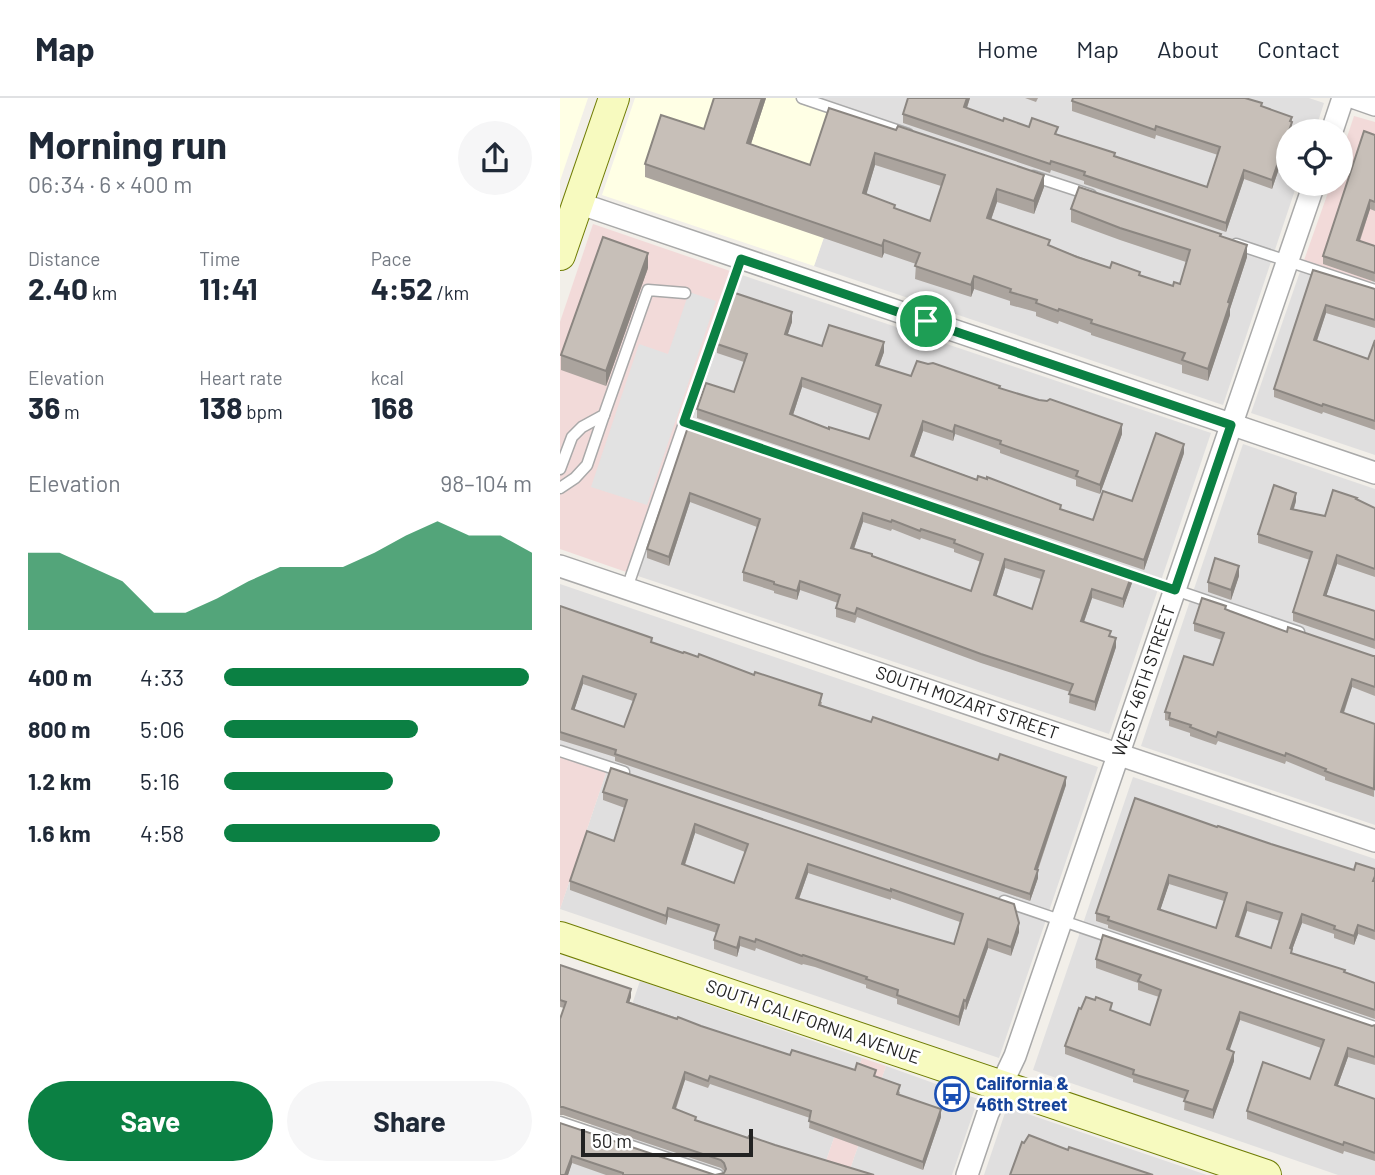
<!DOCTYPE html>
<meta charset="utf-8">
<style>
body{margin:0;font-family:Barlow,sans-serif;background:#f6f6f7;color:#1f2937;height:100vh;display:flex;flex-direction:column;font-size:26px;white-space:nowrap}
*{box-sizing:border-box;margin:0}
p{font-size:23px;color:#747a83}
.icon{flex:none;width:38px;height:38px;fill:none;stroke:currentColor;stroke-width:2;stroke-linecap:round;stroke-linejoin:round}
.map{position:relative;flex:1;overflow:hidden}
.side{display:flex;flex-direction:column;background:#fff;width:560px}
.side>*{flex:none}
.tools{position:absolute;left:716px;top:21px;display:grid;gap:14px}
.tools a{display:grid;place-items:center;width:77px;height:77px;border-radius:50%;background:#fff;box-shadow:0 4px 10px #0003;font-size:35px}
.scale{position:absolute;left:21px;bottom:18px;width:172px;box-sizing:border-box;padding-left:7px;border:4px solid #222;border-top:0;font-size:19px;line-height:24px;white-space:nowrap;color:#222;-webkit-text-stroke:5px #fff;paint-order:stroke}
.pin{position:absolute;display:grid;place-items:center;width:60px;height:60px;color:#fff;margin:-30px;border:4px solid #fff;border-radius:50%;box-shadow:0 2px 7px #0007}
.round{display:grid;place-items:center;flex:none;width:74px;height:74px;border-radius:37px;background:#f6f6f7}
.headline{display:flex;align-items:center;justify-content:space-between;height:119px;padding:0 28px}
h1{font-size:38px;font-weight:700;line-height:52px}
.stats{display:grid;grid-template-columns:repeat(3,1fr);gap:10px;height:119px;padding:7px 28px}
.stats div{display:grid;align-content:center}
.stats b{font-size:30px;font-weight:700}
.stats small{font-size:19px;font-weight:400}
.stats p{font-size:19px}
.chart{height:196px;padding:14px 28px}
.chart p{display:flex;justify-content:space-between}
.chart svg{width:100%;height:126px;margin-top:7px;fill:#0b8043;opacity:.7}
.button{display:flex;gap:14px;margin-top:auto;padding:14px 28px}
.button a{flex:1;height:80px;border-radius:42px;background:#0b8043;color:#fff;font-size:28px;font-weight:700;line-height:80px;text-align:center}
.button a+a{background:#f6f6f7;color:#1f2937}
ul{padding:0 28px;list-style:none;font-size:23px}
li{display:grid;grid-template-columns:112px 84px 1fr;align-items:center;height:52px}
li i{height:18px;border-radius:9px;background:#0b8043}
header{display:flex;align-items:center;gap:42px;box-sizing:border-box;height:98px;padding:0 35px;background:#fff;border-bottom:2px solid #e0e1e3}
header strong{font-size:33px}
nav{display:flex;gap:38px;margin-inline-start:auto;font-size:24px}
main{display:flex;flex:1;min-height:0}
.map>svg:first-child{display:block}
.residential{fill:#e0dfdf}
.commercial{fill:#f2dad9}
.education{fill:#ffffe5}
.parking{fill:#e2e2e2}
.lines{fill:none;stroke-linecap:round;stroke-linejoin:round}
.lane-casing{stroke:#a9a9a9;stroke-width:13}
.street-casing{stroke:#a9a9a9;stroke-width:24}
.secondary-casing{stroke:#707d05;stroke-width:32}
.lane{stroke:#fff;stroke-width:10}
.street{stroke:#fff;stroke-width:21}
.secondary{stroke:#f7fabf;stroke-width:30}
.wall{fill:#aba49e;fill-rule:evenodd}
.shaded-wall{fill:#8b8681}
.building{fill:#c7bfb8;stroke:#8b8681;stroke-width:2;fill-rule:evenodd}
.route-casing{stroke:#fff;stroke-width:14}
.route{stroke:#0b8043;stroke-width:9}
.labels{text-anchor:middle;stroke-width:5;stroke-linejoin:round;paint-order:stroke}
.street-label{font-size:18px;fill:#222;stroke:#fff}
.transit-label{font-size:18px;font-weight:bold;fill:#164399;stroke:#fff;text-anchor:start}
</style>
<header>
<strong>Map</strong>
<nav><a>Home</a><a>Map</a><a>About</a><a>Contact</a></nav>
</header>
<main>
<section class="side">
<div class="headline"><div><h1>Morning run</h1><p>06:34 · 6 × 400 m</p></div><a class="round"><svg class="icon" aria-label="share" viewBox="0 0 24 24"><path d="M12 15V3M7 8l5-5 5 5M5 13v7h14v-7"/></svg></a></div>
<div class="stats">
<div><p>Distance</p><b>2.40<small> km</small></b></div>
<div><p>Time</p><b>11:41</b></div>
<div><p>Pace</p><b>4:52<small> /km</small></b></div>
</div>
<div class="stats">
<div><p>Elevation</p><b>36<small> m</small></b></div>
<div><p>Heart rate</p><b>138<small> bpm</small></b></div>
<div><p>kcal</p><b>168</b></div>
</div>
<div class="chart"><p><span>Elevation</span>98–104 m</p>
<svg viewBox="0 0 160 44" preserveAspectRatio="none"><path d="M0 44V17L10 17L20 22L30 27L40 38L50 38L60 33L70 27L80 22L90 22L100 22L110 17L120 11L130 6L140 11L150 11L160 17V44z"/></svg>
</div>
<ul>
<li><b>400 m</b>4:33<i style="width:99%"></i></li>
<li><b>800 m</b>5:06<i style="width:63%"></i></li>
<li><b>1.2 km</b>5:16<i style="width:55%"></i></li>
<li><b>1.6 km</b>4:58<i style="width:70%"></i></li>
</ul>
<div class="button"><a>Save</a><a>Share</a></div>
</section>
<div class="map">
<svg width="815" height="1077" viewBox="0 0 815 1077">
<rect width="100%" height="100%" fill="#f2efe9"/>
<g class="residential">
<polygon points="242,0 749,0 764,5 755,33 728,33 728,86 737,86 663,307 254,168 305,21"/>
<polygon points="742,168 809,190 815,173 815,357 691,315"/>
<polygon points="176,175 651,335 549,636 72,476"/>
<polygon points="683,346 815,391 815,727 581,648"/>
<polygon points="0,486 538,669 439,960 0,811 48,669 0,652"/>
<polygon points="573,679 815,761 815,1077 778,1077 473,972"/>
<polygon points="80,883 302,960 261,1077 0,1077 29,1033"/>
<polygon points="326,968 418,1001 392,1077 288,1077"/>
<polygon points="447,1009 647,1077 424,1077"/>
</g>
<g class="commercial">
<polygon points="794,18 815,24 815,173 809,190 742,168 771,86 780,86 781,57"/>
<polygon points="33,126 176,175 72,476 0,451 0,224"/>
<polygon points="0,652 48,669 0,811"/>
<polygon points="302,960 326,968 288,1077 261,1077"/>
</g>
<g class="education">
<polygon points="0,0 28,0 0,83"/>
<polygon points="75,0 242,0 305,21 254,168 42,97"/>
</g>
<polygon class="parking" points="129,194 156,203 87,407 31,389 79,246 108,256"/>
<g class="lines">
<g class="lane-casing">
<g id="lane">
<polyline points="242,0 348,36"/>
<polyline points="473,78 531,97"/>
<polyline points="676,146 815,192"/>
<polyline points="124,324 143,331"/>
<polyline points="0,371 12,339 22,329 44,317 88,192 125,195"/>
<polyline points="0,390 15,380 27,367 44,317"/>
<polyline points="559,473 739,534"/>
<polyline points="67,490 181,161"/>
<polyline points="0,653 64,674"/>
<polyline points="444,803 815,929"/>
<polyline points="0,1024 158,1077"/>
</g>
</g>
<g class="street-casing">
<g id="street">
<polyline points="795,0 815,7"/>
<polyline points="772,33 783,0"/>
<polyline points="18,105 815,375"/>
<polyline points="0,468 815,743"/>
<polyline points="407,1077 428,1015 455,958 754,86"/>
</g>
</g>
<g class="secondary-casing">
<g id="secondary">
<polyline points="0,157 54,0"/>
<polyline points="0,839 706,1077"/>
</g>
</g>
<use href="#lane" class="lane"/>
<use href="#street" class="street"/>
<use href="#secondary" class="secondary"/>
</g>
<g class="wall">
<path d="M206 0 191 46 250 67 269 10 484 89 474 116 437 104 431 122 490 148 550 170 580 177 613 188 620 186 626 164 560 142 511 124V111L661 138 687 159 670 211V217L648 283 622 275V267L531 237V235L499 223 498 226 476 218V214L450 207V203L414 191 411 199 355 181 356 166 324 155 322 160 85 79V66L144 31ZM315 67 381 88 370 123 335 111 306 96Z"/>
<polygon points="348,0 410,0 407,10 443,23 498,37 555,59 647,89 658,57 596,37 595,41 512,13 512,3 702,9 732,19 732,33 728,33 728,44 712,91 684,81 666,134 524,86 524,83 491,72 490,75 343,25 343,16"/>
<polygon points="465,0 478,0 476,4"/>
<polygon points="815,37 815,113 810,111 800,143 815,148 815,184 763,166 763,158"/>
<polygon points="88,170 46,288 1,272 1,257"/>
<polygon points="753,172 815,191 815,230 766,215 757,243 808,261 815,242 815,332 763,314 762,316 714,299 714,291"/>
<path d="M232 224 227 237 262 248 324 254 319 268 351 278 440 290 562 336 540 396 516 388V382L440 355V352L432 349 395 336 393 343 363 333 354 359 501 411 533 422 572 403 624 355 584 472 137 320V311L174 294 184 264 157 255V246ZM242 289 318 316 309 341 269 331 233 317Z"/>
<path d="M128 329 572 485 563 510 532 500 524 524 551 539 556 549 535 613 509 605 510 594 421 565 297 519 295 525 276 519V510L278 505 240 492 237 502 214 495V493L183 483V474L197 429 130 404 109 468 87 460V451ZM303 424 331 433 332 431 360 442 361 440 394 451V454L421 464 411 493 294 451ZM445 470 481 481 472 511 436 498Z"/>
<polygon points="797,402 815,410 815,479 777,466 766,498 815,513 815,551 733,523 733,514 750,462 698,445 698,436 736,403 734,411 765,418"/>
<polygon points="679,478 671,502 648,494 648,484"/>
<path d="M0 508 92 545 262 604 261 608 506 687 478 772V780L470 803 55 663V659L0 642ZM23 586 73 603 64 629 14 612Z"/>
<polygon points="666,511 727,534 815,558 815,598 792,589 784,615 815,626 814,699 765,682 765,679 726,663 725,666 658,643 656,647 630,638 630,635 609,628 609,623 605,622 605,614 653,567 662,542 634,533 634,525"/>
<path d="M43 694 459 834 451 858 428 850 406 912 404 911 399 928 337 906V901L306 890V887L255 869 243 866 242 867 196 850 195 853 180 848 177 859 154 851V842L157 835 108 819 106 827 10 792V783L54 743 65 710 43 702ZM135 735 185 754 174 785 125 767ZM248 775 331 802V800L400 824 394 846 239 801Z"/>
<path d="M657 729 794 772 815 771V842L798 836 794 847 774 840V836L742 825 732 852V855L815 885V921L548 830V827L536 823V815ZM609 786 664 803 656 830 600 812ZM687 813 720 823 711 850 679 839Z"/>
<polygon points="536,861 812,928 815,927 815,967 788,959 778,987 815,1001 815,1063 784,1053 783,1056 687,1021 687,1013 750,981 761,950 680,922 669,952 674,963 653,1021 624,1012 625,1001 573,984 573,981 505,956 505,948 552,913 590,927 599,899 578,892 578,885 536,870"/>
<polygon points="0,867 71,899 69,904 230,957 316,979 340,994 339,997 381,1019 363,1072 249,1030 250,1020 150,986 148,990 125,982 116,1011 136,1022 188,1040 314,1077 46,1077 12,1065 8,1077 0,1077 0,1025 155,1077 164,1075 164,1073 161,1070 3,1017 0,1017 0,921 4,910 0,909"/>
</g>
<g class="shaded-wall">
<polygon points="202,0 206,0 187,58 187,45"/>
<polygon points="407,0 410,0 404,18 404,9"/>
<polygon points="728,35 728,44 712,91 712,82"/>
<polygon points="315,55 315,67 303,108 303,95"/>
<polygon points="684,72 684,81 666,134 666,125"/>
<polygon points="484,77 484,89 474,116 474,103"/>
<polygon points="437,91 437,104 427,133 427,120"/>
<polygon points="810,102 810,111 797,150 797,142"/>
<polygon points="324,142 324,155 322,160 322,148"/>
<polygon points="687,147 687,159 670,211 670,217 648,283 648,271"/>
<polygon points="88,155 88,170 46,288 46,273"/>
<polygon points="414,178 414,191 411,199 411,187"/>
<polygon points="766,207 766,215 754,251 754,242"/>
<polygon points="232,214 232,224 225,245 225,236"/>
<polygon points="324,244 324,254 316,276 316,267"/>
<polygon points="242,280 242,289 230,326 230,316"/>
<polygon points="363,323 363,333 351,368 351,358"/>
<polygon points="562,326 562,336 540,396 540,387"/>
<polygon points="395,327 395,336 393,343 393,334"/>
<polygon points="624,346 624,355 584,472 584,462"/>
<polygon points="130,395 130,404 109,468 109,459"/>
<polygon points="736,395 736,403 731,419 731,411"/>
<polygon points="303,415 303,424 291,459 291,450"/>
<polygon points="777,457 777,466 764,505 764,497"/>
<polygon points="445,461 445,470 434,506 434,497"/>
<polygon points="679,468 679,478 671,502 671,492"/>
<polygon points="572,476 572,485 563,510 563,501"/>
<polygon points="240,483 240,492 237,502 237,493"/>
<polygon points="532,491 532,500 521,532 521,523"/>
<polygon points="556,540 556,549 535,613 535,604"/>
<polygon points="23,578 23,586 12,619 12,611"/>
<polygon points="792,581 792,589 781,622 781,614"/>
<polygon points="506,679 506,687 475,779 475,771"/>
<polygon points="135,726 135,735 122,775 122,766"/>
<polygon points="248,766 248,775 236,809 236,800"/>
<polygon points="478,772 478,780 470,803 470,796"/>
<polygon points="609,777 609,786 598,819 598,811"/>
<polygon points="687,804 687,813 676,846 676,838"/>
<polygon points="108,810 108,819 106,827 106,818"/>
<polygon points="742,816 742,825 732,852 732,859 730,850"/>
<polygon points="459,825 459,834 451,858 451,849"/>
<polygon points="798,827 798,836 794,847 794,838"/>
<polygon points="180,839 180,848 177,859 177,850"/>
<polygon points="428,841 428,850 406,912 406,903"/>
<polygon points="71,891 71,899 67,911 67,904"/>
<polygon points="404,902 404,911 399,928 399,919"/>
<polygon points="680,914 680,922 667,960 667,951"/>
<polygon points="788,950 788,959 775,995 775,987"/>
<polygon points="674,954 674,963 653,1021 653,1012"/>
<polygon points="125,974 125,982 113,1018 113,1010"/>
<polygon points="381,1011 381,1019 363,1072 363,1064"/>
<polygon points="12,1058 12,1065 8,1077 5,1077"/>
</g>
<g class="building">
<path d="M154 0H202L187 45 250 67 269 10 336 32 338 28 484 77 474 103 437 91 427 120 490 142 488 147 517 159 550 170 552 164 580 174 579 177 613 188 614 184 620 186 630 152 560 130 511 111 519 89 661 136 660 138 687 147 668 204 670 205 648 271 622 262 625 255 531 225 532 222 499 211 498 213 476 205 477 202 450 194 451 191 414 178 411 187 355 168 360 155 324 142 322 148 85 66 101 17 144 31ZM315 55 385 77 370 123 334 110 335 107 303 95Z"/>
<polygon points="348,0 407,0 404,9 443,23 444,20 469,29 472,20 498,29 495,36 555,55 554,58 647,89 660,49 596,28 595,32 512,3 513,0 685,0 702,5 701,8 732,19 730,23 732,24 712,82 684,72 666,125 524,77 525,74 491,63 490,66 343,16"/>
<polygon points="804,33 815,37 815,104 810,102 797,142 815,148 815,175 763,158"/>
<polygon points="43,139 88,155 46,273 1,257"/>
<polygon points="753,172 815,191 815,222 766,207 754,242 808,261 815,242 815,323 763,306 762,308 714,291"/>
<path d="M175 195 232 214 225 236 262 248 269 227 324 244 316 267 351 278 357 263 368 266 373 265 440 288 439 290 479 302 487 303 490 301 562 326 540 387 516 378 518 373 440 346 441 343 432 340 395 327 393 334 363 323 351 358 417 382 418 378 427 381V379L501 407 500 411 533 422 543 393 572 403 596 335 624 346 584 462 137 311 146 285 174 294 187 256 157 246ZM242 280 321 307 309 341 269 329V331L230 316Z"/>
<path d="M132 326 572 476 563 501 532 491 521 523 551 533 549 538 556 540 535 604 509 596 513 586 421 556 297 510 295 516 276 510 280 497 240 483 237 493 214 486V484L183 474 200 421 130 395 109 459 87 451 128 329 131 330ZM303 415 331 424 332 422 360 433 361 431 395 442 394 445 423 456 411 493 312 458V456L291 450ZM445 461 484 473 472 511 434 497Z"/>
<polygon points="714,387 736,395 731,411 765,418 773,392 797,400 796,401 815,410 815,471 777,457 764,497 815,513 815,542 733,514 752,454 698,436"/>
<polygon points="655,460 679,468 671,492 648,484"/>
<polygon points="642,500 666,508 665,511 670,513 727,534 728,529 813,558 815,558 815,589 792,581 781,614 815,626 814,691 765,673 766,671 726,655 725,658 658,634 656,639 630,629 631,627 609,620 610,615 605,614 624,558 653,567 664,535 634,525"/>
<path d="M0 508 92 540 91 544 123 555 124 554 138 559 139 556 194 577 195 574 262 596 259 607 311 624 313 619 438 662 440 656 506 679 475 771 478 772 470 796 55 656 56 652 0 634ZM23 578 76 596 64 629 12 611Z"/>
<path d="M51 670 454 806 459 825 451 849 428 841 406 903 404 902 399 919 337 897 338 892 306 881 307 879 255 861 243 857 242 858 196 841 195 844 180 839 177 850 154 842 159 827 108 810 106 818 10 783 27 733 54 743 67 702 43 694ZM135 726 188 746 174 785 122 766ZM248 766 331 793V791L403 816 394 846 236 800Z"/>
<path d="M575 700 657 729 658 728 711 746 794 772 796 765 815 771V778L813 783H815V833L798 827 794 838 774 831 775 828 742 816 730 850 732 851 731 855 785 872 784 874 815 885V912L548 822 549 819 536 815ZM609 777 667 795 656 830 598 811ZM687 804 722 815 711 850 676 838Z"/>
<polygon points="543,837 812,928 815,927 815,959 788,950 775,987 815,1001 815,1055 784,1044 783,1047 687,1013 703,964 750,981 764,942 680,914 667,951 674,954 653,1012 624,1003 628,993 573,976 574,972 505,948 519,910 521,911 526,899 535,902 536,899 552,905 550,912 590,927 601,892 578,883 581,877 536,861"/>
<polygon points="0,867 71,891 67,904 117,921 118,919 141,928 230,957 232,952 295,972 297,965 316,972 314,978 340,987 337,996 381,1011 363,1064 249,1023 251,1013 150,978 148,983 125,974 113,1010 136,1019 135,1022 188,1040 189,1038 215,1047 314,1077 63,1077 63,1075 12,1058 5,1077 0,1077 0,1025 155,1077 164,1075 166,1071 164,1065 161,1062 3,1009 0,1009 0,921 6,904 0,902"/>
<polygon points="469,1037 508,1052 509,1049 593,1077 450,1077 462,1044 464,1045"/>
</g>
<g class="lines">
<g class="route-casing">
<polygon id="route" points="181,161 671,327 615,492 124,324"/>
</g>
<use href="#route" class="route"/>
</g>
<defs>
<g id="bus-ring" transform="scale(1.75)"><circle r="9.5" fill="#fff" stroke="#1a4fb4" stroke-width="1.5"/><path d="M-5-6H5V4H4V6H2V4H-2V6H-4V4H-5ZM-3.5-4V0h7V-4ZM-3.5 1.2v1.5H-2V1.2ZM2 1.2v1.5H3.5V1.2Z" fill="#1a4fb4"/></g>
</defs>
<g fill-rule="evenodd">
<use href="#bus-ring" x="392" y="996"/>
</g>
<g class="labels">
<g class="street-label">
<text transform="translate(584 583) rotate(-71)" y="6">WEST 46TH STREET</text>
<text transform="translate(407 605) rotate(19)" y="6">SOUTH MOZART STREET</text>
<text transform="translate(253 924) rotate(19)" y="6">SOUTH CALIFORNIA AVENUE</text>
</g>
<g class="transit-label">
<text x="416" y="992">California &amp;<tspan x="416" dy="21">46th Street</tspan></text>
</g>
</g>
</svg>
<div class="tools">
<a><svg class="icon" aria-label="locate" viewBox="0 0 24 24"><circle cx="12" cy="12" r="6"/><path d="M12 2v4M12 18v4M2 12h4M18 12h4"/></svg></a>
</div>
<div class="scale">50 m</div>
<div class="pin" style="left:366px;top:223px;background:#1e9e55"><svg class="icon" aria-label="arrive" viewBox="0 0 24 24"><path d="M6 21V4h12l-3 4 3 4H6"/></svg></div>
</div>
</main>
